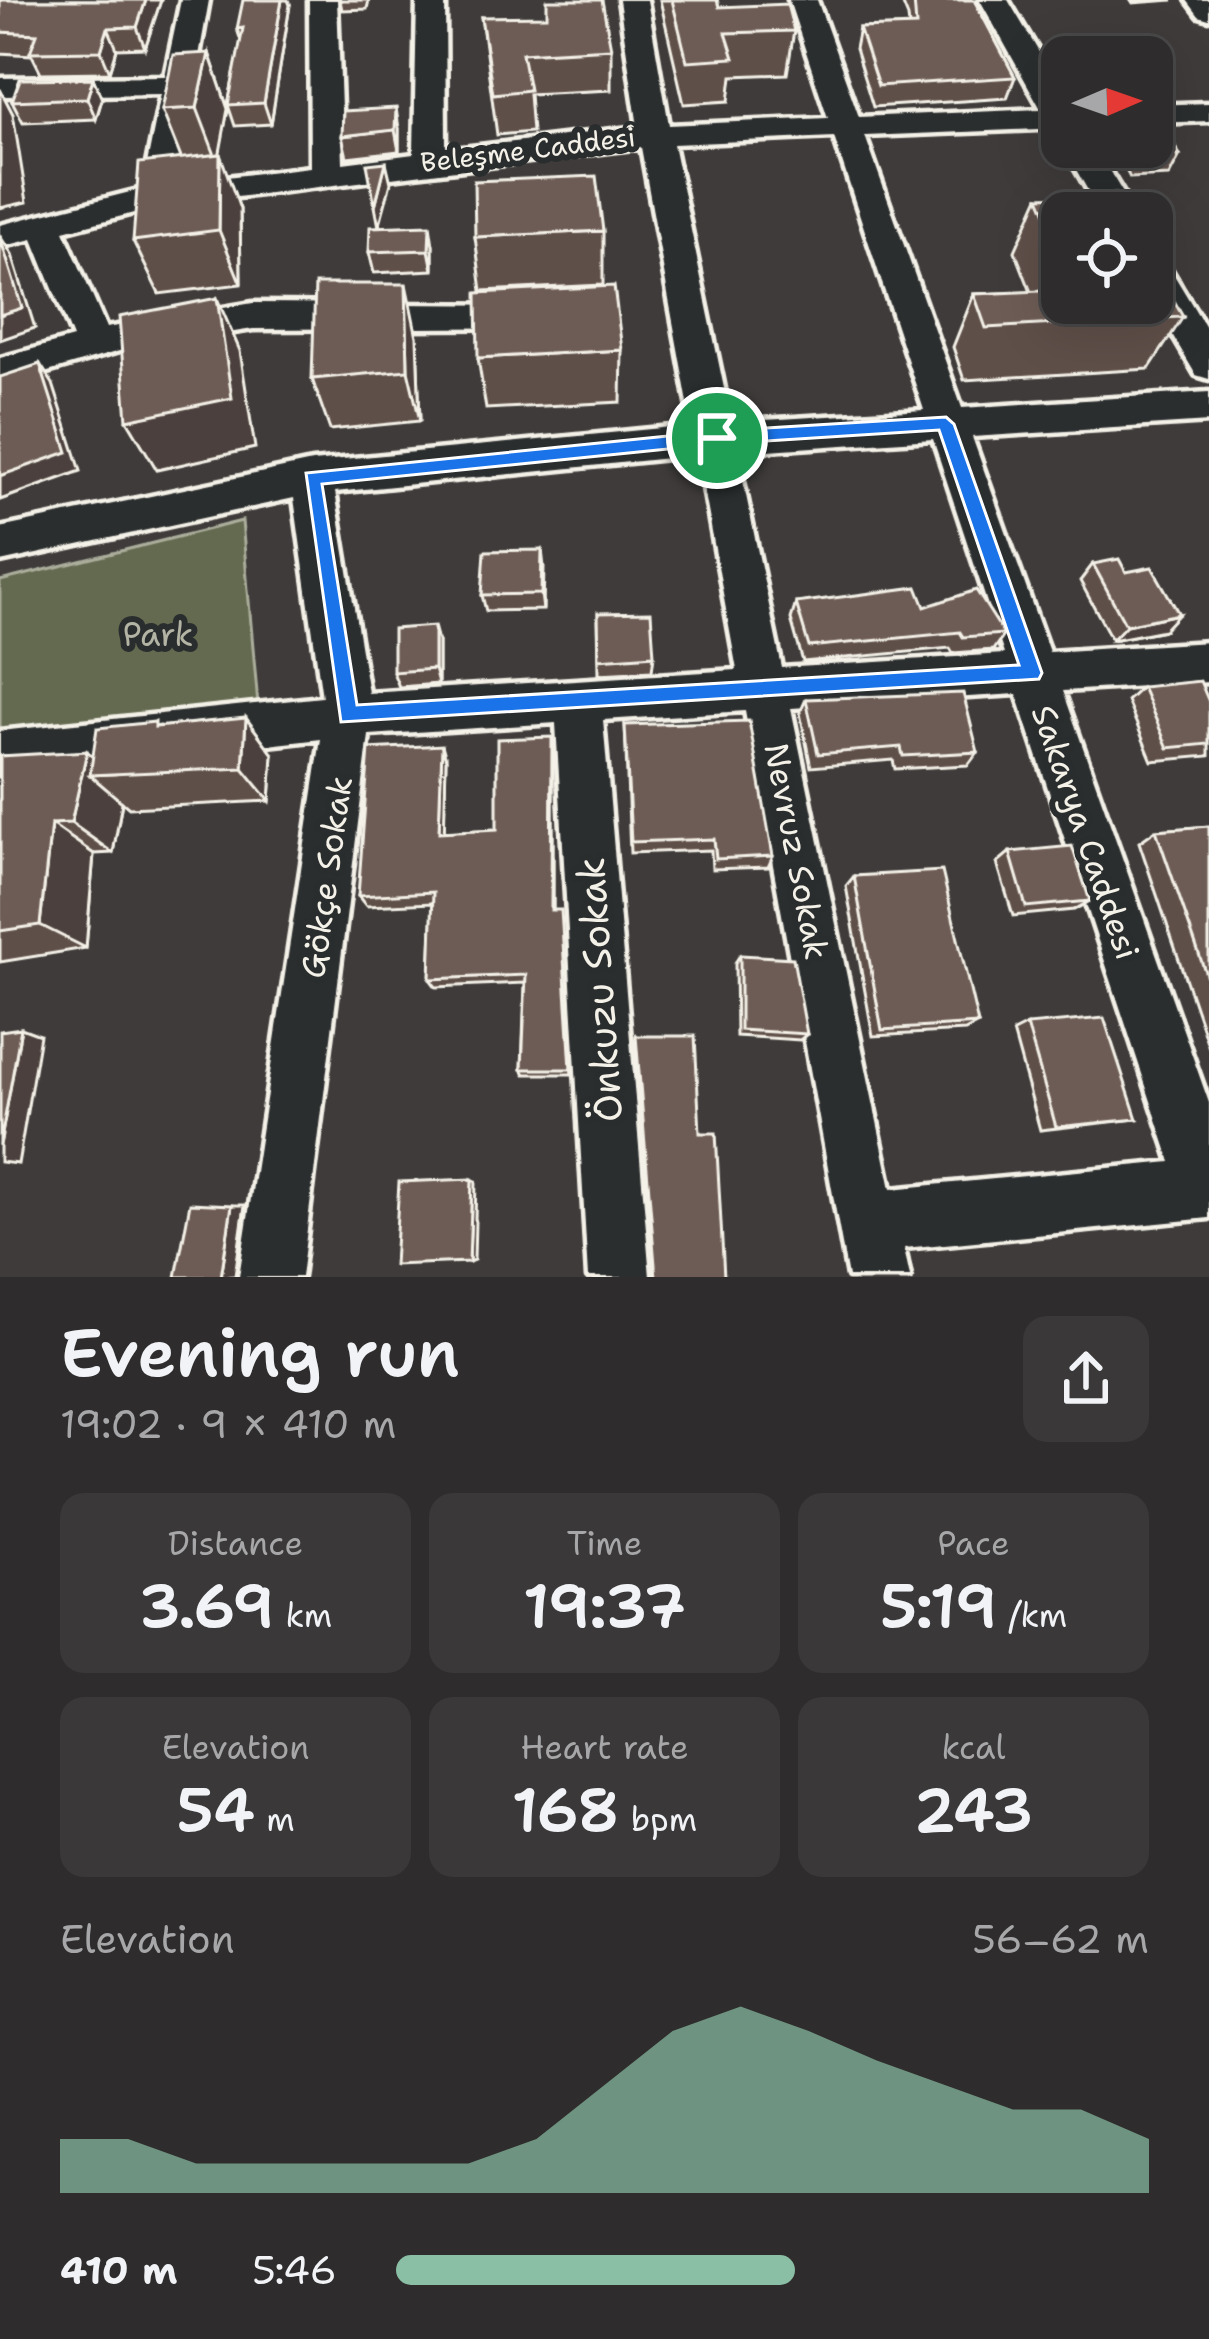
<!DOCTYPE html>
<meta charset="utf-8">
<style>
body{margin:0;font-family:"Shantell Sans",sans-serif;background:#3a3838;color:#f1f3f6;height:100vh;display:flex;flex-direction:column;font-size:45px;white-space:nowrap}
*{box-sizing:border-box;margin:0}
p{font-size:39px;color:#a7a7a9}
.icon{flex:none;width:66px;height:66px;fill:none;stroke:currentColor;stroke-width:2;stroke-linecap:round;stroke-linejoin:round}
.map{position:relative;height:1277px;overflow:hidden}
.panel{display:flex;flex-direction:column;background:#2e2c2c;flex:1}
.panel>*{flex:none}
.needle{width:78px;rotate:88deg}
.tools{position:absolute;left:1041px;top:36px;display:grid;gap:24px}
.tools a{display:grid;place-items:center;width:132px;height:132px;border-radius:24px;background:#2e2c2c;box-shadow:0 12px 48px #0002,0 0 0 3px #494848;font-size:60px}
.pin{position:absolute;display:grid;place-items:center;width:102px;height:102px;color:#fff;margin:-51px;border:6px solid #fff;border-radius:50%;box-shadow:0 3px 12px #0007}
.round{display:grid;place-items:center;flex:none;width:126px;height:126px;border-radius:24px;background:#3a3838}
.overview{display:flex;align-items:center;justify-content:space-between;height:204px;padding:0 60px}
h1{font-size:66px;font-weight:600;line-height:90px}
.stats{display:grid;grid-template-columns:repeat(3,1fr);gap:18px;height:204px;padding:12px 60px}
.stats div{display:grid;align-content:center;border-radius:24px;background:#3a3838;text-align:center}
.stats b{font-size:60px;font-weight:600}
.stats small{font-size:33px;font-weight:400}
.stats p{font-size:33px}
.chart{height:336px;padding:24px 60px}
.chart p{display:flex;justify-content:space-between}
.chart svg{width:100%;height:216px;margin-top:12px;fill:#8abfa5;opacity:.7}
ul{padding:0 60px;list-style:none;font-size:39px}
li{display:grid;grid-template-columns:192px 144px 1fr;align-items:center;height:90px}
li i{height:30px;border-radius:15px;background:#8abfa5}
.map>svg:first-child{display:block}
.green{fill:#646a50;stroke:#acae9c;stroke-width:3}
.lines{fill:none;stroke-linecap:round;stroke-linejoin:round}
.minor-casing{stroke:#f4f1e8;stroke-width:9}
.minor{fill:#2a2d2e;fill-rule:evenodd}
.wall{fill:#5e4f49;stroke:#f4f1e8;stroke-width:3}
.shaded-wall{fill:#4c403c;stroke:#f4f1e8;stroke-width:3}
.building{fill:#6d5c55;stroke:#f4f1e8;stroke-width:3}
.route{fill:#1a73e8;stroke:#fff;stroke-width:3;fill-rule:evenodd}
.labels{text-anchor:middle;stroke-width:12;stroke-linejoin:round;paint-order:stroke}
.far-street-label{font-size:27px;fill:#f4f1e8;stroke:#2a2d2e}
.park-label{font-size:33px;fill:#b3b4a4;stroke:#2a2d2e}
.street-label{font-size:33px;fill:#f4f1e8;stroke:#2a2d2e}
.near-street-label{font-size:39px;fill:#f4f1e8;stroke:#2a2d2e}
</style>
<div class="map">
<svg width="1209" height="1277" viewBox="0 0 1209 1277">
<rect width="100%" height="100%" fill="#3e3b3a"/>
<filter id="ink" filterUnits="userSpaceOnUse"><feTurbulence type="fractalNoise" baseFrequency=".00833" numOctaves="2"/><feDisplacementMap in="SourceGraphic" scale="24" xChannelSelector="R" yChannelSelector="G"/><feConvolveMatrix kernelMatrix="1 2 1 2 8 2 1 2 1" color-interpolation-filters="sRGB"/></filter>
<g filter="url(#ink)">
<polygon class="green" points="242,521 259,716 0,739 0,581"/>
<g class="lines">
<g class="minor-casing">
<g id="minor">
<path d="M181 0H209L176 183 310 167 309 0H337L343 163 414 154 417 0H445L446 150 638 127 619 0H647L669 125 828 118 789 0H817L859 117 1041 109 980 0H1008L1062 91V128L865 136 962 408 1209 392V422L972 437 1049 652 1209 642V682L1063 691 1209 1103V1218L904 1248 910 1277H848L745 711 603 720 650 1277H588L556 723 369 735 301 1277H239L321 739 0 775V731L322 697 294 498 0 562V528L312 462 692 425 641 147 157 207 64 231 106 328 253 303 536 305 549 309 554 318 549 327 253 329 126 349 0 386V358L73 338 33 239 0 247V225L142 189 161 94 0 96V78L165 76ZM834 137 924 410 731 422 673 144ZM933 439 1004 654 782 668 737 452ZM698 455 737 670 368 693 335 492ZM1017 694 1171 1162 891 1189 791 708Z"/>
<polygon points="1187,0 1209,0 1209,19 1199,16"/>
<polygon points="1209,103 1209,121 1152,123 1152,105"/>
<polygon points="1063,147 1095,147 1135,213 1101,213"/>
<polygon points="1152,257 1165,260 1209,333 1209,379 1196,375 1152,300"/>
</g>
</g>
<use href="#minor" class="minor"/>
</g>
<g class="wall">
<polygon points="0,0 161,0 145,48 117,49 110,72 41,73 32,55 0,53"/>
<polygon points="340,0 369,0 367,9 342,10"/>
<polygon points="660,0 717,0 719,7 794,31 787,74 732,76 729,101 684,104"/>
<polygon points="901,0 974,0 1015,77 1007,98 873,107 855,49 859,28 909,27 908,17"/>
<polygon points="1131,0 1173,0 1133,3"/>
<polygon points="290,5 271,124 235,126 228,105 241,41 237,29"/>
<polygon points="481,17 611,48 611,90 529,94 532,132 497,135"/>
<polygon points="209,53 228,109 219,154 240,209 241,284 159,294 133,241 181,158 162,110"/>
<polygon points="93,78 102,99 96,119 23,122 12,101"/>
<polygon points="399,129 399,151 347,157 342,136"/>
<polygon points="1114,147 1152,147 1180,155 1169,176 1130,178"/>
<polygon points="1039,197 1062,213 1062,303 1183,317 1149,369 964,380 953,347 974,294 1031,292 1015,251"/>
<polygon points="603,231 603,285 482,291 475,237"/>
<polygon points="433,245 433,270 374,273 369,252"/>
<polygon points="417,337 420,421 330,430 312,379"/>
<polygon points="622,350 621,402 486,409 478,358"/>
<polygon points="542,550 543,610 486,611 482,595"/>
<polygon points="1093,564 1164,630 1112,640 1080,581"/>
<polygon points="796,603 925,607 1004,634 993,650 953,653 950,648 803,662 791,619"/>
<polygon points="598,613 654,655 652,671 599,674"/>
<polygon points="438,641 438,684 399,687 393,672"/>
<polygon points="1142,687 1209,702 1209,756 1152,761 1127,701"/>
<polygon points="806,699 978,752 968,765 895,769 893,760 811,767 800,713"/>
<polygon points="625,725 773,856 768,867 712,869 711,850 630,853"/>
<polygon points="159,726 273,754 270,801 129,808 122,802 113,853 94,854 86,948 0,962 0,756 93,756"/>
<polygon points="553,750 553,910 572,1074 525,1074 522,1069 525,983 436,987 430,979 433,903 366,906 358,896 446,759 444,832 497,829"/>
<polygon points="1209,826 1209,1048 1139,842 1156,830"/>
<polygon points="1010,852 1090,901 1074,910 1013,916 997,863"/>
<polygon points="854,876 978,1024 965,1031 873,1036 846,886"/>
<polygon points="740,955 807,1034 800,1040 736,1036 735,963"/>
<polygon points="1027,1025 1137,1119 1040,1130 1013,1032"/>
<polygon points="636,1036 700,1133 724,1277 653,1277 654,1277 635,1042"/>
</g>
<g class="shaded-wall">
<polygon points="146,0 161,0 145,48 137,27"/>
<polygon points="282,0 288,0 290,5 271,124 264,103"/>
<polygon points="108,28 117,49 110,72 101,51"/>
<polygon points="209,53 228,109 218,163 197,108"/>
<polygon points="93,78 102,99 96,119 87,98"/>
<polygon points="0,89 13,114 27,202 0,208"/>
<polygon points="396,108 399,129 399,151 395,130"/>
<polygon points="220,154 240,209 241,284 219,230"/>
<polygon points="386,162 391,183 379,227 375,206"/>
<polygon points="430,225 433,245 433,270 429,250"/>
<polygon points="0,236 12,255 35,328 0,340"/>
<polygon points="406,284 417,337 420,421 408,370"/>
<polygon points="217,298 240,351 255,448 157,470 127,420"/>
<polygon points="40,364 53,384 81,471 0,500 0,476"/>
<polygon points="542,550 544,567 543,610 541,594"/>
<polygon points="1179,614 1164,630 1112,640 1126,625"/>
<polygon points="434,626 438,641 438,684 434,669"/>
<polygon points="246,718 273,754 270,801 243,768"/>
<polygon points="552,737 553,750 553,919 551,910"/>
<polygon points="442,745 446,759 444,843 439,832"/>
<polygon points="87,751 113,774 90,775 122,802 113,853 71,823"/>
<polygon points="51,824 94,854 86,948 40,925"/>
<polygon points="21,1028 40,1035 18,1164 0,1162 0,1145"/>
<polygon points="472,1179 476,1181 474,1260 469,1262"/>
<polygon points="232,1205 245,1205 235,1276 221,1277"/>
</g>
<g class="building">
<polygon points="0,0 146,0 137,27 108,28 101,51 30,52 37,34 0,32"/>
<polygon points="243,0 282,0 264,103 228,105 243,28 237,29"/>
<polygon points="547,0 602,0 611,48 522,53 529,90 493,94 481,17 547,16"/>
<polygon points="672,0 717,0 719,7 787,4 794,31 726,33 734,58 687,61"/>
<polygon points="914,0 974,0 1015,77 878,86 859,28 916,26"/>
<polygon points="209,53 197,108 162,110 173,55"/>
<polygon points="93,78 87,98 12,101 20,79"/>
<polygon points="396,108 395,130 342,136 343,111"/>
<polygon points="1152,123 1162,123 1180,155 1140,157 1135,147 1152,147"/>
<polygon points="220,154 219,230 133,241 139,163"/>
<polygon points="386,162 375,206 367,164"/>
<polygon points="596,176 603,231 475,237 474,181"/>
<polygon points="1116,194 1126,213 1062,213 1062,252 1039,197"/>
<polygon points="430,225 429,250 369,252 370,227"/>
<polygon points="0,237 22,308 0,315"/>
<polygon points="1152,261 1183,317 986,328 974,294 1062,290 1062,303 1152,303"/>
<polygon points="315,284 406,284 408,370 312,379"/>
<polygon points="614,286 622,350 478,358 477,293"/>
<polygon points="217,298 232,398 127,420 119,317"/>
<polygon points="40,364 68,452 0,476 0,377"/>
<polygon points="542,550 541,594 482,595 485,551"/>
<polygon points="1119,559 1126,572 1152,567 1179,614 1126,625 1093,564"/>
<polygon points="917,587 925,607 976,590 1004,634 963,637 960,632 809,647 796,603"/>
<polygon points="651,612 654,655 599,659 598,613"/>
<polygon points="434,626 434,669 393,672 393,629"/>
<polygon points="1200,681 1209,702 1209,744 1168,748 1142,687"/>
<polygon points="963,693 978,752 903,756 901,747 818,754 806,699"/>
<polygon points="246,718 243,768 90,775 97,728 155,722 155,727"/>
<polygon points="749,721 773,856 716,859 714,839 631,842 625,725"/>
<polygon points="552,737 551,910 561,910 571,1069 522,1069 526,975 430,979 433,892 358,896 369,749 442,745 439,832 497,829 497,739"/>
<polygon points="87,751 71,823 51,824 40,925 0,931 0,756"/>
<polygon points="1209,826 1209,983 1156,830"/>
<polygon points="1072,846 1090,901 1026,907 1010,852"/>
<polygon points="942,871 978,1024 882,1030 854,876"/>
<polygon points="740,955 793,958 807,1034 740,1030"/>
<polygon points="1104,1018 1137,1119 1056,1127 1027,1025"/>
<polygon points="21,1028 0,1145 0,1031"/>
<polygon points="636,1036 695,1036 700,1133 716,1133 724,1277 656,1277"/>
<polygon points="472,1179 469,1262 394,1265 399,1182"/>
<polygon points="190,1203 232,1205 221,1277 176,1277"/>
</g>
</g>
<path class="route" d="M946 417 954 424 1042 673 1039 679 341 722 306 473 717 431ZM939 430 1019 665 357 705 322 484 717 444Z"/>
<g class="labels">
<g class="far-street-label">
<text transform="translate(528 150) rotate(-7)" y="9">Beleşme Caddesi</text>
</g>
<g class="park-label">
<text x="158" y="646">Park</text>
</g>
<g class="street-label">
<text transform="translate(1086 832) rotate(71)" y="12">Sakarya Caddesi</text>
<text transform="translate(797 851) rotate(79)" y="12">Nevruz Sokak</text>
<text transform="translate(326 877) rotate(-82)" y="12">Gökçe Sokak</text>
</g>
<g class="near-street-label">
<text transform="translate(599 990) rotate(-94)" y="14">Önkuzu Sokak</text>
</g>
</g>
</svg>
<div class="tools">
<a><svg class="needle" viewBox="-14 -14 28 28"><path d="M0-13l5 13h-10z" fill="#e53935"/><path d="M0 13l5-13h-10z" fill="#a7a7a9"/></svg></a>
<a><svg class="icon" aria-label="locate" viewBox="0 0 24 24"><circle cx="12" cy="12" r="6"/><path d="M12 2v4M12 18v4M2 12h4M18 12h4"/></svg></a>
</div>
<div class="pin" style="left:717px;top:438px;background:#1e9e55"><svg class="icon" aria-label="arrive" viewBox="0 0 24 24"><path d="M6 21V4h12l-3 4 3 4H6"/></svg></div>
</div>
<section class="panel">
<div class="overview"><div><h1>Evening run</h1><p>19:02 · 9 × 410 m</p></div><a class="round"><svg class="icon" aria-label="share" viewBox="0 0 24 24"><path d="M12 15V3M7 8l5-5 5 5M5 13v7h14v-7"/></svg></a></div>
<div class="stats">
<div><p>Distance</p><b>3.69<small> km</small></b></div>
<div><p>Time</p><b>19:37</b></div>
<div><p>Pace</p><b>5:19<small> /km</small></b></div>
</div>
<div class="stats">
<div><p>Elevation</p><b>54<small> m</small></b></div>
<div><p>Heart rate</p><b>168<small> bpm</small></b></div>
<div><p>kcal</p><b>243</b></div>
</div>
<div class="chart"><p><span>Elevation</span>56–62 m</p>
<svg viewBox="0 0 160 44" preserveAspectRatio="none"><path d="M0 44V33L10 33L20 38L30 38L40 38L50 38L60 38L70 33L80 22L90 11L100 6L110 11L120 17L130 22L140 27L150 27L160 33V44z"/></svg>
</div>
<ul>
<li><b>410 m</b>5:46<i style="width:53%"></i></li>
</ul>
</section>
